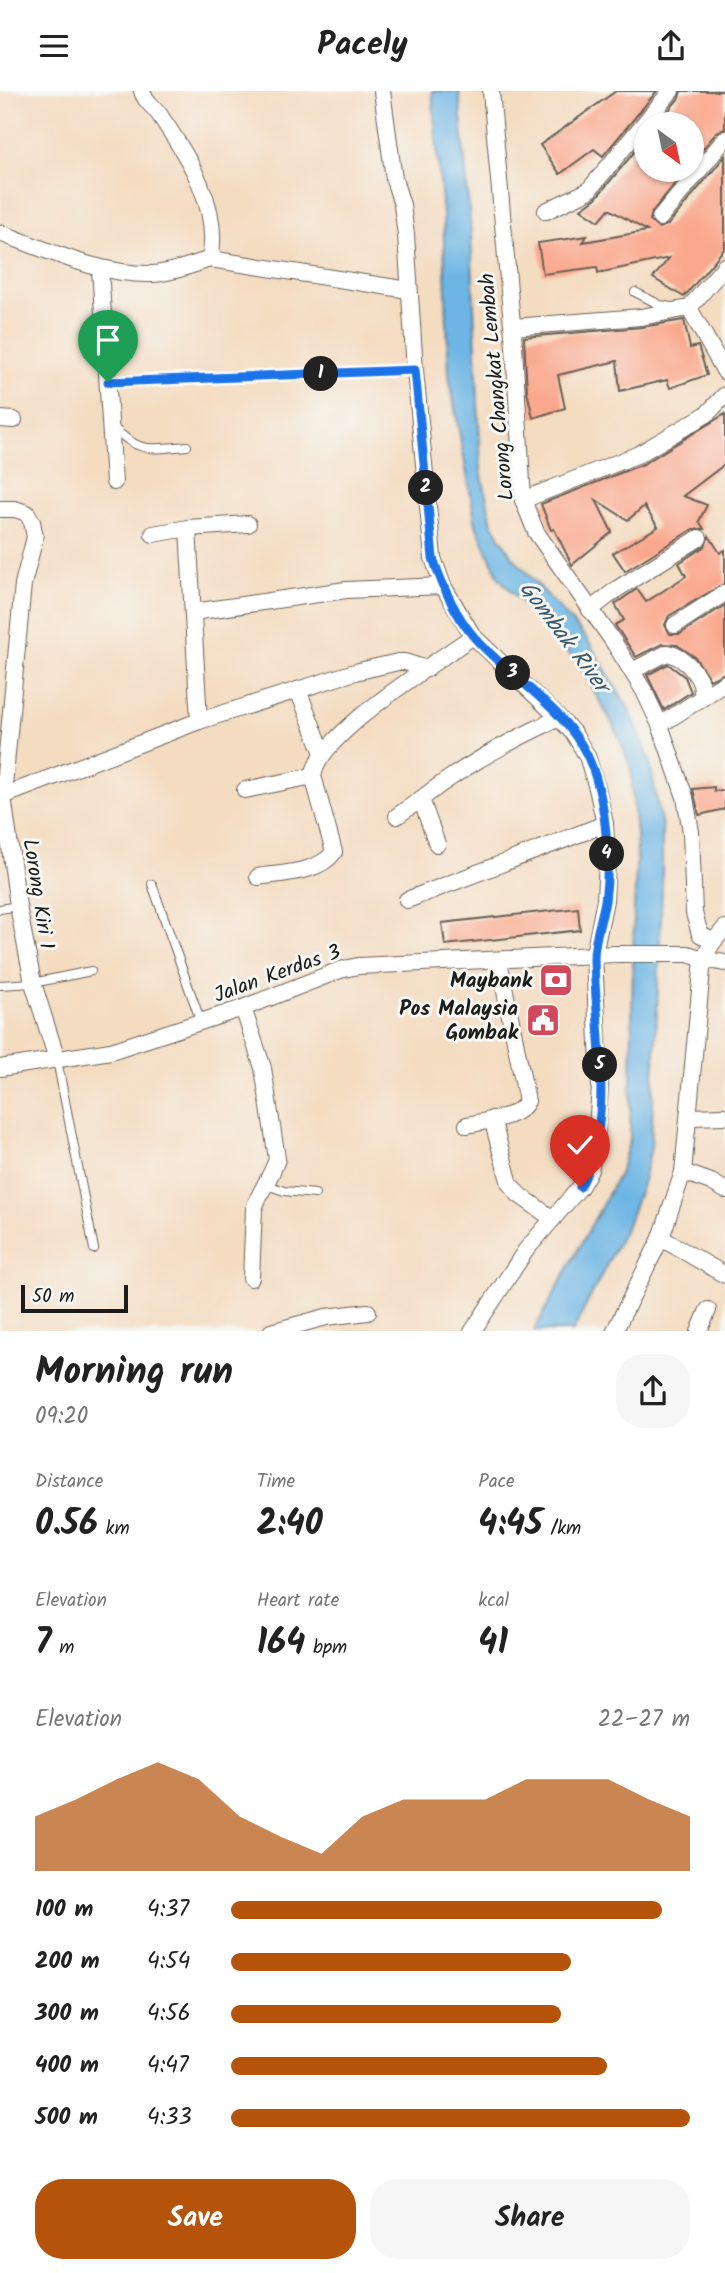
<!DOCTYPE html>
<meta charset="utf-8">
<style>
body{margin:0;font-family:Kalam,sans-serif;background:#f6f6f6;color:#222;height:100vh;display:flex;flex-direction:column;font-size:26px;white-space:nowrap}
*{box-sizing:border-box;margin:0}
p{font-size:23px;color:#767676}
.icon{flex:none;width:38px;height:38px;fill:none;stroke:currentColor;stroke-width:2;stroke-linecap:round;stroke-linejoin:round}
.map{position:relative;height:1240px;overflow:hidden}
.side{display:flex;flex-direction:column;background:#fff;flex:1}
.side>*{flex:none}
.needle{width:46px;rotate:147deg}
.fabs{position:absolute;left:634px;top:21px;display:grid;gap:14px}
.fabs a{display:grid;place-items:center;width:70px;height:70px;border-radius:50%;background:#fff;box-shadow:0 2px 5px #0004;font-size:35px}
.scale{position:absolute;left:21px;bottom:18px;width:107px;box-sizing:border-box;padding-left:7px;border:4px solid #1c1c1c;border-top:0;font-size:19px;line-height:24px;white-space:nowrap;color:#1c1c1c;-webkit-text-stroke:5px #f6f6f2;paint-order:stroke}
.pin{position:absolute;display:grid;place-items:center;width:60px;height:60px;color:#fff;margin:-72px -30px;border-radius:50% 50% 50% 0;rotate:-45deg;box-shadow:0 0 7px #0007}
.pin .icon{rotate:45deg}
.km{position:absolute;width:35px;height:35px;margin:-18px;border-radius:50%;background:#222;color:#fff;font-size:19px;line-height:35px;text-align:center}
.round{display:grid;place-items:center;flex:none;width:74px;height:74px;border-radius:28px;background:#f6f6f6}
.summary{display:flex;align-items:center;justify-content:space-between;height:119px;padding:0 35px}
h1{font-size:38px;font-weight:700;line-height:52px}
.metrics{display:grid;grid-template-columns:repeat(3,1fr);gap:10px;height:119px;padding:7px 35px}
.metrics div{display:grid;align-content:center}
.metrics b{font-size:35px;font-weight:700}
.metrics small{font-size:19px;font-weight:400}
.metrics p{font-size:19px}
.chart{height:196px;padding:14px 35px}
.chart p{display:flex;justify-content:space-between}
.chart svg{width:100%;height:126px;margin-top:7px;fill:#b45309;opacity:.7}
.primary-button{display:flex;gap:14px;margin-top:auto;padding:14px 35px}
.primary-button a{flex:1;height:80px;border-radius:28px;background:#b45309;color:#fff;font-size:28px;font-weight:700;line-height:80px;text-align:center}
.primary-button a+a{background:#f6f6f6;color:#222}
ul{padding:0 35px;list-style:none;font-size:23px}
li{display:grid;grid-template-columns:112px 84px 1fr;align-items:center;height:52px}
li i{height:18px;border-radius:9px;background:#b45309}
header{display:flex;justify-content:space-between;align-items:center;height:91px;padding:0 35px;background:#fff;font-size:32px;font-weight:700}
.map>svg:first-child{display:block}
.water{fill:#6db5e4;stroke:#446880;stroke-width:2}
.building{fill:#faa88d}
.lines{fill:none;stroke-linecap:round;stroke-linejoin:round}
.lane-casing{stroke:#685f56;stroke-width:10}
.street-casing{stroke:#685f56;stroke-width:18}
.lane{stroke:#fff;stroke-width:8}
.street{stroke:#fff;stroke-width:16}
.route-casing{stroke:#fff;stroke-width:14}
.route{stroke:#1a73e8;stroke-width:9}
.labels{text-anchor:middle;stroke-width:6;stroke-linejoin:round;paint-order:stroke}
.street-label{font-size:21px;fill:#1c1c1c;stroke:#f6f6f2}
.poi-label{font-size:21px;font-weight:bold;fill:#1c1c1c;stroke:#f6f6f2;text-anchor:end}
.water-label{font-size:23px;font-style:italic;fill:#3c596c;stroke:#f6f6f2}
</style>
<header><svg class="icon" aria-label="menu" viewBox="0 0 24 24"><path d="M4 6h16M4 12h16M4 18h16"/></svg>Pacely<svg class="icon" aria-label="share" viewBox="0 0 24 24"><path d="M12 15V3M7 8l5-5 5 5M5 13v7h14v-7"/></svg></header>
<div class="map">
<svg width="725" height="1241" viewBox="0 0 725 1241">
<rect width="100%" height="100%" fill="#f6f6f2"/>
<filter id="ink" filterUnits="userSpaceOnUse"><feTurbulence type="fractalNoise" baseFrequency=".0143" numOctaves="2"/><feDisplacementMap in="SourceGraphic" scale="14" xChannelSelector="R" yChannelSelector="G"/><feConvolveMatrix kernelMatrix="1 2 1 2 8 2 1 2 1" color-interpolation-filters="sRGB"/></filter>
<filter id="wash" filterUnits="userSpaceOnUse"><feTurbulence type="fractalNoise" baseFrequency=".00686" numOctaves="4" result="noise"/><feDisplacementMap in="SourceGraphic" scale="28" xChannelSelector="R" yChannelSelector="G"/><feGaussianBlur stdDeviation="1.57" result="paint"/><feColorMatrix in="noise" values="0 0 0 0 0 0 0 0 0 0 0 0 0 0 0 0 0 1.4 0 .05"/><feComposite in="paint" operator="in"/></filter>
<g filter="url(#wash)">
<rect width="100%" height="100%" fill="#f4dcc1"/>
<polygon class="water" points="432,0 459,0 471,143 481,380 492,432 511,464 587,548 630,620 649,667 662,736 662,800 651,1057 642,1093 627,1134 573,1240 534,1240 620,1081 630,1048 634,816 637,760 631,677 615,637 578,572 499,487 476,434 449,284 443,124"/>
<g id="blocks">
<g class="building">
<polygon points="616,0 657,0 603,65 594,58 560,83 540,54"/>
<polygon points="681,0 725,0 725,38 717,41 691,72 691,33 657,33 679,7"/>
<polygon points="646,47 646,79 686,79 652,121 650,130 658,137 668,134 725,65 725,157 684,206 653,187 669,167 598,182 597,176 543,183 538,152 587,145 583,151 647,140 609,118 599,130 581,118 596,107"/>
<polygon points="684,229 690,257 698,255 707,284 670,297 667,289 620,300 617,270 558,284 565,317 533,327 527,300 524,246 642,236"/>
<polygon points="725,323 725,373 683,405 707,414 699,430 704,438 693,438 625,480 613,462 658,436 644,415 628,429 596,409 612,441 572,474 554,438 551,439 541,413 643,373"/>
<polygon points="709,445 720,462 725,459 725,492 669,525 665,534 670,543 680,543 725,514 725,582 710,589 695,566 677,554 662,553 636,566 615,534 624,529 615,513 637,498 646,511 686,485 679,472 705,455"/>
<polygon points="668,573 685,586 691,601 664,619 647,584"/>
<polygon points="714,696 714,700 725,700 725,718 699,724 693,698"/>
<polygon points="578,817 580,839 445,854 442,832"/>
</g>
</g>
</g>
<g filter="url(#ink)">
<use href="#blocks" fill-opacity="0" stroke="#685f56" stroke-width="2"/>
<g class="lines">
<g class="lane-casing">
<g id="lane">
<polyline points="635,201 660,214 671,216"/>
<polyline points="108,291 415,279"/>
<path d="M113 336C139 363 152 358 187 355"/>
<polyline points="152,793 201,931"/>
<polyline points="0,818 18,815"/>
<polyline points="0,894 33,892 91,880"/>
<polyline points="57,969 94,1158"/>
<polyline points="267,1094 284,1100 315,1103"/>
</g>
</g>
<g class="street-casing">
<g id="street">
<path d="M142 0C144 10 156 17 161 26 189 68 221 116 210 168"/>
<polyline points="382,0 394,88 402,114 406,144 415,279 433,467 443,495 473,545 559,627 574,643 587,665 597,697 605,733 607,770 605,809 594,864 600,996 596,1051 590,1079 580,1096 526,1159 472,1241"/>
<polyline points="491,0 514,255 523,409 536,441 613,550 644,600 660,634 685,706 691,741 694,822 700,843 713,851"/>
<polyline points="546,120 588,100 671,0"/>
<polyline points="660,127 725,48"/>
<path d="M0 142C48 159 99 184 152 183 171 182 192 174 210 168L409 199"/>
<polyline points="100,177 114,391"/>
<polyline points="689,217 725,281"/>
<polyline points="689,217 725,175"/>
<polyline points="513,236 641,226 689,217"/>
<polyline points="0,328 14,329"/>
<polyline points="523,409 639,363 707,323 725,304"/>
<polyline points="0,418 15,418 27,422 32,431 35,446 23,493 3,705 18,815 33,892 57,968"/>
<polyline points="188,437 199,630"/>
<polyline points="153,443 188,437 248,433"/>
<polyline points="590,519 617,498 699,447"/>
<polyline points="193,521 346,499 443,495"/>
<polyline points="675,534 725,502"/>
<path d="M632 580 667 562C685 565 707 589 701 608"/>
<polyline points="298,599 323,662"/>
<polyline points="660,634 725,592"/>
<polyline points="245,699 313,685"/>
<polyline points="3,705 199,630 355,581 398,571 405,571 427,578"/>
<polyline points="397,725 421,708"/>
<path d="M437 753 421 708C463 675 511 649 559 627"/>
<path d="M258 786C283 782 319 782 334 761L313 685C319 643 437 571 473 545"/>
<polyline points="407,809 605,733"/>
<path d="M243 917 263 977 277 1068C271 1087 259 1101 254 1118L251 1187"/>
<polyline points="0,977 111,960 243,917 340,879 358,875 617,863 688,863 703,868 725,872"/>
<polyline points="689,1026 725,1025"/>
<polyline points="492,1028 510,1093 518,1103 553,1128"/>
<path d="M467 1034C485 1029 519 1028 527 1010L499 870"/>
<polyline points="683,1081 711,1091 725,1099"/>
<polyline points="661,1147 725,1184"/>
<polyline points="271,1241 326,1226 368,1221"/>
<polyline points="614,1241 661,1147 683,1081 703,868 713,851 725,837"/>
<polyline points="699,1241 708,1219"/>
</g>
</g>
<use href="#lane" class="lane"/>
<use href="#street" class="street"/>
</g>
</g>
<g class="lines" filter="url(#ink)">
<g class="route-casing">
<path id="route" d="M108 291 415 279 433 467C442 494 455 524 474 546 509 586 563 615 587 664 606 704 611 767 605 810 602 828 594 848 594 867 595 937 616 1033 580 1096"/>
</g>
<use href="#route" class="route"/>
</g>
<defs>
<g id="bank-square" transform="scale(1.75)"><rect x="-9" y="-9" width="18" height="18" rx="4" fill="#d1495b" stroke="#f6f6f2"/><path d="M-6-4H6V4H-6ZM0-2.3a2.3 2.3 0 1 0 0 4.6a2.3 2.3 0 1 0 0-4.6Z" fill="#fff"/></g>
<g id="civic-square" transform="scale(1.75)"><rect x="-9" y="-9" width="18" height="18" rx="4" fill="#d1495b" stroke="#f6f6f2"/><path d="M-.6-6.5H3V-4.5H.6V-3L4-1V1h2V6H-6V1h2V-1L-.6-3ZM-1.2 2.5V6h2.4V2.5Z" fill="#fff"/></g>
</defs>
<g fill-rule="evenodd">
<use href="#bank-square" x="556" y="889"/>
<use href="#civic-square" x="543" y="929"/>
</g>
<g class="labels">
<g class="street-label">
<text transform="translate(496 296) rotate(-95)" y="7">Lorong Changkat Lembah</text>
<text transform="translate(39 803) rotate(81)" y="7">Lorong Kiri 1</text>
<text transform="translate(277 882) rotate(-20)" y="7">Jalan Kerdas 3</text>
</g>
<g class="poi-label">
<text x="532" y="896">Maybank</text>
<text x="518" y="924">Pos Malaysia<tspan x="518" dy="24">Gombak</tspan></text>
</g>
<g class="water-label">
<text transform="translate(565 545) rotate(53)" y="8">Gombak River</text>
</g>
</g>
</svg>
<div class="fabs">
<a><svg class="needle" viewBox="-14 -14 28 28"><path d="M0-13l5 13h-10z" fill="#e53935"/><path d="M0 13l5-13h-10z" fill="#767676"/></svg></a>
</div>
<div class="scale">50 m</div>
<div class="pin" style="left:108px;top:291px;background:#1e9e55"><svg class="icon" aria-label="arrive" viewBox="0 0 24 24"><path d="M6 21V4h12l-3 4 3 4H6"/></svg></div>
<div class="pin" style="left:580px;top:1096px;background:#d93025"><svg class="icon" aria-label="check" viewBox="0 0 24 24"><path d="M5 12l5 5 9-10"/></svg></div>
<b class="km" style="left:321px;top:283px">1</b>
<b class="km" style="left:426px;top:397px">2</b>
<b class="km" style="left:513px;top:582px">3</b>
<b class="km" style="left:607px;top:763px">4</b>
<b class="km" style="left:600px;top:974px">5</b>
</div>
<section class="side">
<div class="summary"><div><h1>Morning run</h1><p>09:20</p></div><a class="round"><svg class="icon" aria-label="share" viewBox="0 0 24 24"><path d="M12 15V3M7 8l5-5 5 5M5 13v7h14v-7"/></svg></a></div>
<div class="metrics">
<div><p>Distance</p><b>0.56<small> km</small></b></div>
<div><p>Time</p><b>2:40</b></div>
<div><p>Pace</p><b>4:45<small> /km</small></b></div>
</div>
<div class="metrics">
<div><p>Elevation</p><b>7<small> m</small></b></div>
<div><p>Heart rate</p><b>164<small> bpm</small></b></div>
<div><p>kcal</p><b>41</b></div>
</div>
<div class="chart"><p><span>Elevation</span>22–27 m</p>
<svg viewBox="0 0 160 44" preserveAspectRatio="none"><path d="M0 44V25L10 19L20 12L30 6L40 12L50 25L60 32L70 38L80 25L90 19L100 19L110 19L120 12L130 12L140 12L150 19L160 25V44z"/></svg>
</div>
<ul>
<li><b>100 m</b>4:37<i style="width:94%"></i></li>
<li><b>200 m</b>4:54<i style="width:74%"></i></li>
<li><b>300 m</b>4:56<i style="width:72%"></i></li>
<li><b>400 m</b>4:47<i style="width:82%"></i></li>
<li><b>500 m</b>4:33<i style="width:100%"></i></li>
</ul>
<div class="primary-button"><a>Save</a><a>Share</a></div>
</section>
